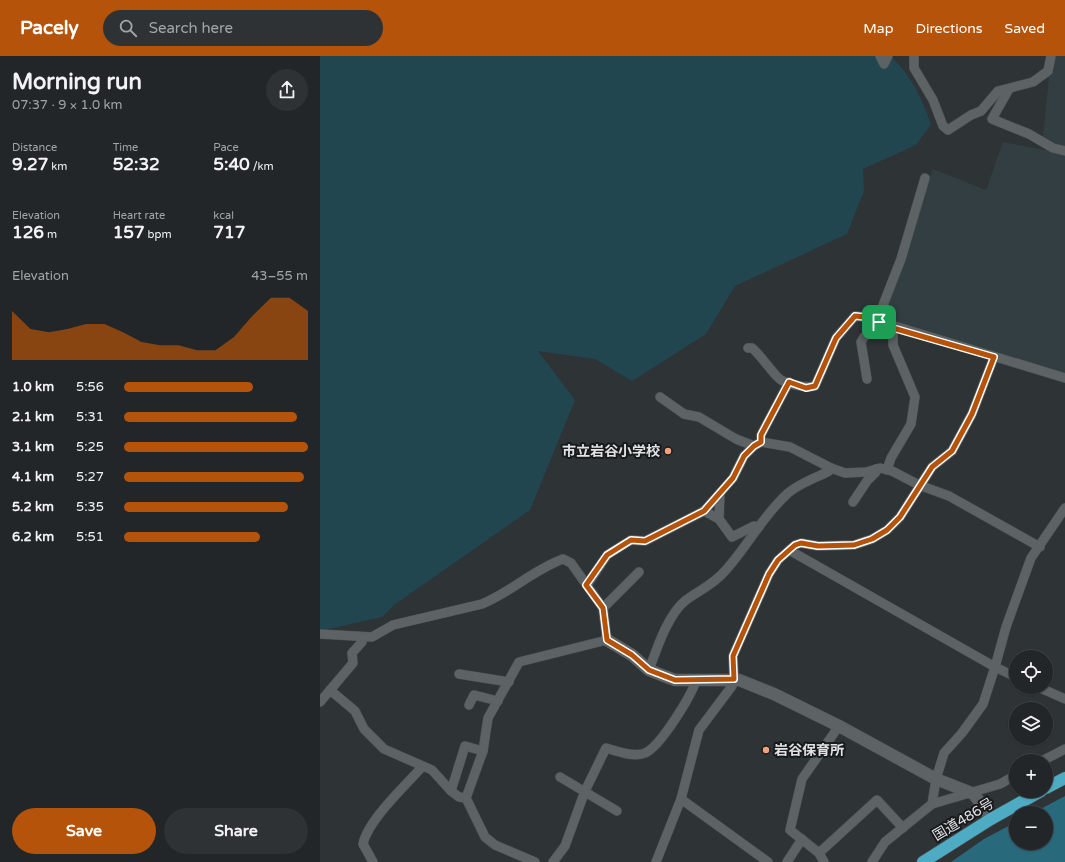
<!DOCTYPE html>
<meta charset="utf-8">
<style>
body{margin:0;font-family:"Varela Round","Noto Sans JP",sans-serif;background:#2e3234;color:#f1f3f6;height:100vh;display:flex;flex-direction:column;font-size:15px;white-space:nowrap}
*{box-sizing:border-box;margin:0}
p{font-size:13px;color:#a2a5a8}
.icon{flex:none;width:22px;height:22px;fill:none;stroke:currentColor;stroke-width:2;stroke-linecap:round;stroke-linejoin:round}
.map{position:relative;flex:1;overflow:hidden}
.panel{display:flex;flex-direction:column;background:#222628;width:320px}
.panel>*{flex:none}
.tools{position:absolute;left:689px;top:594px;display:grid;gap:8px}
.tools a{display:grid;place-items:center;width:44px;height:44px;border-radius:50%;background:#222628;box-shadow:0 1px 3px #0004,0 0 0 1px #3f4345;font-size:20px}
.pin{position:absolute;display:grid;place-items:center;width:34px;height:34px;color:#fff;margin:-17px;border-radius:8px;box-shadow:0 2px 6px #0006}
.round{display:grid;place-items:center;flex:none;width:42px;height:42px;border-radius:21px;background:#2e3234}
.summary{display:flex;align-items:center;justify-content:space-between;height:68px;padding:0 12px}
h1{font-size:22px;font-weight:800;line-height:30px}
.stats{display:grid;grid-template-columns:repeat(3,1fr);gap:6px;height:68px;padding:4px 12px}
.stats div{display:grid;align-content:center}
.stats b{font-size:17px;font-weight:800}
.stats small{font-size:11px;font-weight:400}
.stats p{font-size:11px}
.chart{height:112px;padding:8px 12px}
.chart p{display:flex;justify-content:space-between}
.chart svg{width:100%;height:72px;margin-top:4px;fill:#b45309;opacity:.7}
.button{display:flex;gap:8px;margin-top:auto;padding:8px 12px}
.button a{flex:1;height:46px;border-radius:24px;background:#b45309;color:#fff;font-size:16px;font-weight:800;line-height:46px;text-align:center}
.button a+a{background:#2e3234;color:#f1f3f6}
ul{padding:0 12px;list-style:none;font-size:13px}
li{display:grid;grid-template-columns:64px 48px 1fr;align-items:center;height:30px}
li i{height:10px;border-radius:5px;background:#b45309}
header{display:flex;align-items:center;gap:24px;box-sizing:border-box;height:56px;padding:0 20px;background:#b45309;color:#fff}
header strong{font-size:19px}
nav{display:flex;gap:22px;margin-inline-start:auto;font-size:14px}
.search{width:280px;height:36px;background:#2e3234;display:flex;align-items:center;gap:10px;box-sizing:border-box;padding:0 14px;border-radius:22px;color:#a2a5a8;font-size:15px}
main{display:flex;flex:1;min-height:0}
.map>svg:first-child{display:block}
.built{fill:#333e42}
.green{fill:#214650}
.water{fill:#286a7c}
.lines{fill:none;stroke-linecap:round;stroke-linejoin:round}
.street-casing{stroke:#4b4f50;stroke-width:10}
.secondary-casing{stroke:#4b4f50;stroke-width:13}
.highway-casing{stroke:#4b4f50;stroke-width:13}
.street{stroke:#5d6264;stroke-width:9}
.secondary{stroke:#5d6264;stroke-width:12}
.highway{stroke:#4dabc4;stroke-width:12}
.route-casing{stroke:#fff;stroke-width:8}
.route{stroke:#b45309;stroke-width:5}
.poi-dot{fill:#f1a17c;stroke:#181a1b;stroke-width:1.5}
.labels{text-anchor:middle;stroke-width:4;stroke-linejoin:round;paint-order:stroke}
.poi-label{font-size:14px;font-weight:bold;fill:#e0e3e4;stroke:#181a1b;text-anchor:end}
.street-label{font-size:14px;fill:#e0e3e4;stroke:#181a1b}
</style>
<header>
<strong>Pacely</strong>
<div class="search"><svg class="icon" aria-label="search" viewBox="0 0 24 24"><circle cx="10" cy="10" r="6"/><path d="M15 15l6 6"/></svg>Search here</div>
<nav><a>Map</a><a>Directions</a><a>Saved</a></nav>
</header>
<main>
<section class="panel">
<div class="summary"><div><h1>Morning run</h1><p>07:37 · 9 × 1.0 km</p></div><a class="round"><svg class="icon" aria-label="share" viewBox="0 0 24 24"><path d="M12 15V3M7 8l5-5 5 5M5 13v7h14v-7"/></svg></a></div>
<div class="stats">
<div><p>Distance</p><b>9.27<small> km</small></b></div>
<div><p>Time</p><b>52:32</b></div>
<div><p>Pace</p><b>5:40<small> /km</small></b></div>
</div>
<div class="stats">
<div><p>Elevation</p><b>126<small> m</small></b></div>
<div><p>Heart rate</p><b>157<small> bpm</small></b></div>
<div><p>kcal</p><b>717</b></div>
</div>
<div class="chart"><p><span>Elevation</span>43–55 m</p>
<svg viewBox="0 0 160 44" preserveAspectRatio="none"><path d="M0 44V14L10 25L20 27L30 25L40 22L50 22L60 27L70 33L80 35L90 35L100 38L110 38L120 30L130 17L140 6L150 6L160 14V44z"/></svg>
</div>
<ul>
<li><b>1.0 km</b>5:56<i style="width:70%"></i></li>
<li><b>2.1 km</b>5:31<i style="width:94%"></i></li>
<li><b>3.1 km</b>5:25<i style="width:100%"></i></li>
<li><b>4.1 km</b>5:27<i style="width:98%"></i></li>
<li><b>5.2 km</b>5:35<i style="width:89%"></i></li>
<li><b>6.2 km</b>5:51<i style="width:74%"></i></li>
</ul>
<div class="button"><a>Save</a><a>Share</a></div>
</section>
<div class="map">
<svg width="745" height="806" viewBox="0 0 745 806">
<rect width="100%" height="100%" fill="#2e3335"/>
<g class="built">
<polygon points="731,0 745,0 745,95 723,81"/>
<polygon points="683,86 745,98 745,322 559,267 613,113 666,134"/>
</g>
<path class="green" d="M0 0H570C592 20 601 41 611 68L596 89 543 113 544 135 527 178 415 230 386 278 312 325 275 303 218 295 255 344 210 454 74 549 62 561 0 575Z"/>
<polygon class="water" points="745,740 745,806 631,806 664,783 696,766 696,787 726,787 726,757 713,757"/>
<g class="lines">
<g class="street-casing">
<g id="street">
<polyline points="560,0 564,8 568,0"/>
<polyline points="594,0 594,12 613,44 623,70 628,74 651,59 661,55 678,35 713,26 728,15 731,0"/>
<polyline points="689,33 672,63 709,78 733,92 745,95"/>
<path d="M428 292H432C441 299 455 321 461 324 470 329 486 332 495 330L516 282 535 260 545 261 745 322"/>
<polyline points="547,323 541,286 544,281 557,271 558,262 581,203 605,122"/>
<polyline points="340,341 364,358 379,361 416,383 434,390"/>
<polyline points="441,386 441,379 469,326"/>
<polyline points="567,414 571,402 591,368 595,341 573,289 573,271"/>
<polyline points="533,446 547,425 556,416 556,413"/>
<polyline points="384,455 399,463 412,481 434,470 439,471"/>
<polyline points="399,463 400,437"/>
<polyline points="469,494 675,611 696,621"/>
<polyline points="267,529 287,499 311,484 325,485 384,455 413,422 424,400 434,390 441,386 470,391 511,412 525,417 546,416 560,412 572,415 599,429 629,440 720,491"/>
<polyline points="283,552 319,516"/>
<path d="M0 578 52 581 73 569 162 548C191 536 213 514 243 503L251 507 283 552 287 584 199 606 168 662 163 695 146 742 165 781 175 789 215 806"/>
<path d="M329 614C337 592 348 558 366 544 380 534 394 528 405 515 427 491 442 461 466 439 477 428 496 422 509 415L511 412"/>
<polyline points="139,618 189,626"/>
<polyline points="718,631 745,643"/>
<polyline points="10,634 35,655 44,673 64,693 112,714 131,735 139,741 146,742"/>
<polyline points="0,646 33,607 32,597 42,586 40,581"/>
<polyline points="149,649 154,639 178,645"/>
<polyline points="722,705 745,693"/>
<polyline points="240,721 297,755"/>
<polyline points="131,735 145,690 163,695"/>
<polyline points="361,743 448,806"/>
<polyline points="612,748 616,723 624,697 642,677 663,648 675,611 686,571 711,502 745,452"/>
<polyline points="499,797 557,744 583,772"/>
<path d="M53 806 43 788C48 764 85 730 102 711"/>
<path d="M233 806 245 790 265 735 286 692C296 695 314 702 325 697 340 691 372 639 376 624"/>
<polyline points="336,806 361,743 379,674 412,630 414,623 413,600 449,518 458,504 475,489 481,487 498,490 534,489 552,483 567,474 580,461 612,411 632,395 652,358 674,301"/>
<polyline points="467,806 482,783"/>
<polyline points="504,806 499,797 470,774 482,723 519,670"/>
<polyline points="552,806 565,786 612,748 680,728 696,719"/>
</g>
</g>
<g class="secondary-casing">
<polyline id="secondary" points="287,584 312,599 329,614 344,620 355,624 419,624 454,638 519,670 616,723 654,738 671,763"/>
</g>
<g class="highway-casing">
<g id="highway">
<polyline points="726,732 745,722"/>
<polyline points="603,806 671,763 721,735"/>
</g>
</g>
<use href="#street" class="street"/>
<use href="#secondary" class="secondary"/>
<use href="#highway" class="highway"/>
</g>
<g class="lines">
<g class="route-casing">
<polygon id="route" points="535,260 545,261 573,272 674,301 652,358 632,395 612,411 580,461 567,474 552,483 534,489 498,490 481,487 475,489 458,504 449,518 413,600 414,623 355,624 329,614 312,599 287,584 283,552 266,529 287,499 311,484 325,485 384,455 413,422 424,400 434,390 441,386 441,379 469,326 486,332 495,330 516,282"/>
</g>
<use href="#route" class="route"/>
</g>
<g class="poi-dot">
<circle cx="348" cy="395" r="4"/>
<circle cx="446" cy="694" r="4"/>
</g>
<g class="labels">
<g class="poi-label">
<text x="340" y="400">市立岩谷小学校</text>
<text x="454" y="699" text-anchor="start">岩谷保育所</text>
</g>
<g class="street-label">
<text transform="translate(643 763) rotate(-31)" y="5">国道486号</text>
</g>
</g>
</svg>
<div class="tools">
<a><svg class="icon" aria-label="locate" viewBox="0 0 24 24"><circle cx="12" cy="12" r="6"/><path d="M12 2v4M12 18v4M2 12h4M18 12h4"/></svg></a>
<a><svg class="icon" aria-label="layers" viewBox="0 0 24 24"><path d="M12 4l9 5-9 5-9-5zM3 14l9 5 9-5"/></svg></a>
<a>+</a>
<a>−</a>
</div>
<div class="pin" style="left:559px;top:266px;background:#1e9e55"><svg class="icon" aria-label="arrive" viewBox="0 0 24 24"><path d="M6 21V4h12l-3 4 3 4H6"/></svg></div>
</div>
</main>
